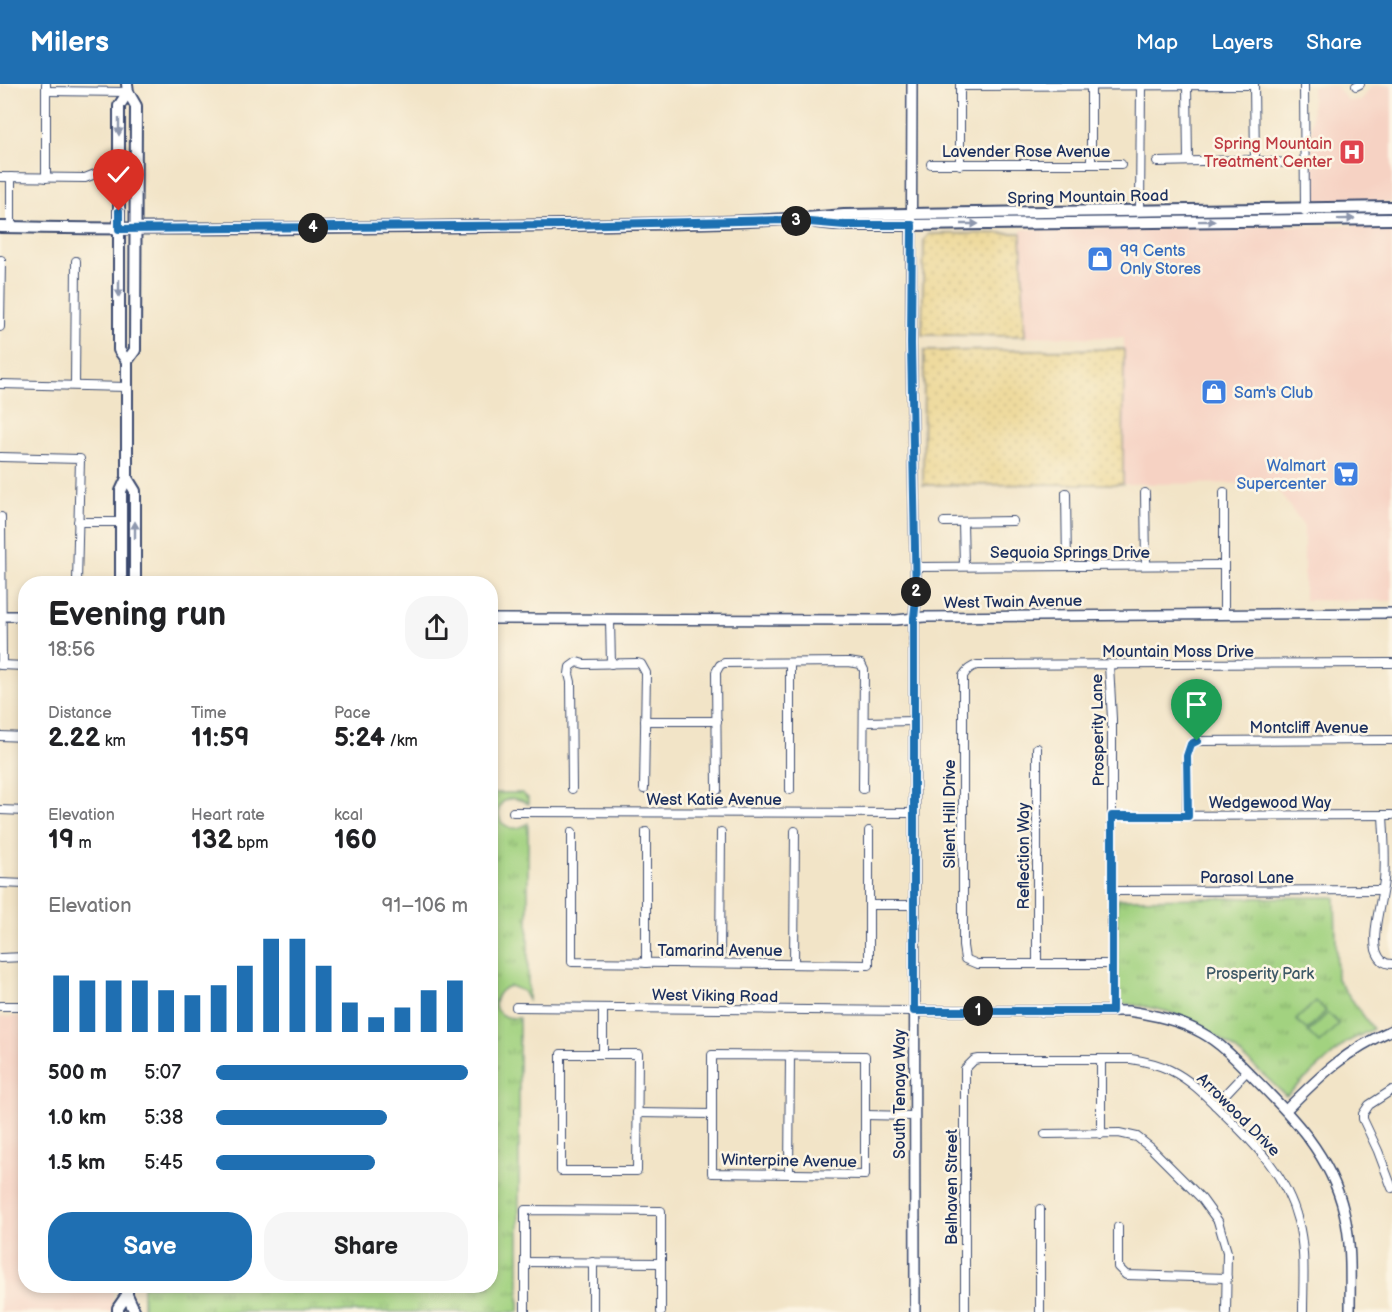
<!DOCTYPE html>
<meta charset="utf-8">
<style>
body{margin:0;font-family:"Balsamiq Sans",sans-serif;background:#f6f6f6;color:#202124;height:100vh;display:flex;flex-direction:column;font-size:22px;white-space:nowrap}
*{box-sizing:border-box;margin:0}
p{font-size:20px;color:#757577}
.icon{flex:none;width:33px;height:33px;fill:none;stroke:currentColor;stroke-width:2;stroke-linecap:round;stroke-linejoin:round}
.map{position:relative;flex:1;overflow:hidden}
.drawer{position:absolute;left:18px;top:492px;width:480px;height:717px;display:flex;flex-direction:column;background:#fff;border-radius:24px;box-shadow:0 3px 9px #0003}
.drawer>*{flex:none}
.pin{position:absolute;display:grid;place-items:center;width:51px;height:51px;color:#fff;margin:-62px -26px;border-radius:50% 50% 50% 0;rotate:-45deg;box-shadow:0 0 6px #0007}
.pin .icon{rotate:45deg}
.km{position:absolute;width:30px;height:30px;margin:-15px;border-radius:50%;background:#222;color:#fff;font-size:16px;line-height:30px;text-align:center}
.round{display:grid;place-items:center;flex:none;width:63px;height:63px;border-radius:24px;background:#f6f6f6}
.overview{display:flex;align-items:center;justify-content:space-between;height:102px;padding:0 30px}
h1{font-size:33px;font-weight:700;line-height:45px}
.stats{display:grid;grid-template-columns:repeat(3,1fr);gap:9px;height:102px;padding:6px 30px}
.stats div{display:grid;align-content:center}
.stats b{font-size:26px;font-weight:700}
.stats small{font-size:16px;font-weight:400}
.stats p{font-size:16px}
.chart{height:168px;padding:12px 30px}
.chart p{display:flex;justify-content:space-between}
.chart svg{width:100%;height:108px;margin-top:6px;stroke:#1f6fb2;stroke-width:6}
.primary-button{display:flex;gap:12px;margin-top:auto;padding:12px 30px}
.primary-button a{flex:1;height:69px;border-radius:24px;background:#1f6fb2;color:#fff;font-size:24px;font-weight:700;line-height:69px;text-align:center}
.primary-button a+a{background:#f6f6f6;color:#202124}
ul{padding:0 30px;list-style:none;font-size:20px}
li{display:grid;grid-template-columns:96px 72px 1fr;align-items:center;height:45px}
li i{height:15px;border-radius:8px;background:#1f6fb2}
header{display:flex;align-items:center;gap:36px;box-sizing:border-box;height:84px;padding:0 30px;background:#1f6fb2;color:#fff}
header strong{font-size:28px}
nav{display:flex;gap:33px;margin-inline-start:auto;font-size:21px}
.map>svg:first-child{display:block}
.built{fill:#f6d2c3}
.sand{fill:url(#sand-dots);stroke:#84847e;stroke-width:1.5}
.park{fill:url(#park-tufts);stroke:#5e806f;stroke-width:1.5}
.pitch{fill:#a2d280;stroke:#5e806f;stroke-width:1.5}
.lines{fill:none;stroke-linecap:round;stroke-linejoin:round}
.minor-casing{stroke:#3b4a6e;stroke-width:10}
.tertiary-casing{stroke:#3b4a6e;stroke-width:12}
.secondary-casing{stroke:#3b4a6e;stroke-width:14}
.minor{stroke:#fff;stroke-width:8}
.tertiary{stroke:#fff;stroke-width:9}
.secondary{stroke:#fff;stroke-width:10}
.oneway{fill:#8d97ae}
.route-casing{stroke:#fff;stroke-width:12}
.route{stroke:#1f6fb2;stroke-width:8}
.labels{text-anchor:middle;stroke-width:5;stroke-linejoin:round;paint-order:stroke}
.health-label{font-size:16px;fill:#be3a42;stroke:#fcf5e5;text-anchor:end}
.street-label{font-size:16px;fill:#1b2f5e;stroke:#fcf5e5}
.shop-label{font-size:16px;fill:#366cbe;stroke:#fcf5e5;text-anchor:start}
.park-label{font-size:16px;fill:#3d5866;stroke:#fcf5e5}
</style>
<header>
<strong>Milers</strong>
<nav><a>Map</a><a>Layers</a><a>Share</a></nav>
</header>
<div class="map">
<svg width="1392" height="1228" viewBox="0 0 1392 1228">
<defs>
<pattern id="sand-dots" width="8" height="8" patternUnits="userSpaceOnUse" patternTransform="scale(1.5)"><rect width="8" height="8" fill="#eeda9e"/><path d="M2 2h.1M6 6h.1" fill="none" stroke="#ccbb8a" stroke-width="1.8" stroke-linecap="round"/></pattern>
<pattern id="park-tufts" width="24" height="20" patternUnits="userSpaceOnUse" patternTransform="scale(1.5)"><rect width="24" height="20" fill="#a2d280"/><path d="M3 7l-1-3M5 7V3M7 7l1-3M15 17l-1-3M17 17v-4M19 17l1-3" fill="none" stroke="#83ab6c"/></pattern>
</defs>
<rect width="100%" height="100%" fill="#fcf5e5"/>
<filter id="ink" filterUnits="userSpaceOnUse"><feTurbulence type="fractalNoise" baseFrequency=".0167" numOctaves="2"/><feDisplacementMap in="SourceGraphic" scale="12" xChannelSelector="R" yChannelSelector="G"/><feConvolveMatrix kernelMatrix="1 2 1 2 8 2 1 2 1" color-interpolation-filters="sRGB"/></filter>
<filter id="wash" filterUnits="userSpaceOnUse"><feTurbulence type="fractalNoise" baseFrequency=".008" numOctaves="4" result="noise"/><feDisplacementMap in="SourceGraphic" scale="24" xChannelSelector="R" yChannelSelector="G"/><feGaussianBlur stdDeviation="1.35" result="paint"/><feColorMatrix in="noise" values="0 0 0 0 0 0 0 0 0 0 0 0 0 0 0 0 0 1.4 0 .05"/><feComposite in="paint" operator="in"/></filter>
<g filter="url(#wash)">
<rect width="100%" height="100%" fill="#f2e4c7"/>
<g class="built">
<polygon points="1392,1 1392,118 1311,119 1312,2 1336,2 1348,17 1361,17 1372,2"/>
<polygon points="1392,141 1392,517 1304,516 1304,443 1280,409 1266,399 1123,400 1124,254 1025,252 1021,145"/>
<polygon points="25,932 26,1202 113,1202 113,1228 0,1228 0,933"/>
</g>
<g class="sand">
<polygon points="1021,149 1025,252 922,251 924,156 929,150"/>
<polygon points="1124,265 1123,400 923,401 924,267"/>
</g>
<g class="park">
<path d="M491 709H522L528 714V720C511 708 492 717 501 738 510 746 518 746 528 739V916L523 907 510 902C496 905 488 925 504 932 508 934 514 934 519 934V1228H143V1202H490Z"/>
<path d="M1335 813 1337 895 1373 945 1347 958 1286 1012C1254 982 1223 950 1182 933 1163 924 1139 922 1118 919L1117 815Z"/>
</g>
<g class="pitch">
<polygon points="1316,917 1326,927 1307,946 1296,936"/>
<polygon points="1328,929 1339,940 1319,959 1308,948"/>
</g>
</g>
<g filter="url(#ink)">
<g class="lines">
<g class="minor-casing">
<g id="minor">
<polyline points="1254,0 1255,78"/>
<polyline points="1304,0 1305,127"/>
<polyline points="960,2 1254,1"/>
<polyline points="1091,2 1091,80"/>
<polyline points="1187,2 1188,77"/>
<polyline points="1356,2 1360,0"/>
<polyline points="46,7 128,8"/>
<polyline points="1157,78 1246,76 1288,79"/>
<polyline points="931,80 1121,80"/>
<polyline points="960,81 960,0"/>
<polyline points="0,93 85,94 100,88"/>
<polyline points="46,94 46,0"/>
<polyline points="1140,127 1141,0"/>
<polyline points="11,143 11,93"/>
<polyline points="0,243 1,176"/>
<polyline points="0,300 127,303"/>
<polyline points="75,301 76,177"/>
<polyline points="0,373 80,375 77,498"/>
<polyline points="1066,409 1067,481"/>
<polyline points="1145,409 1146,481"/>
<polyline points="1,433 2,581"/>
<polyline points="78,438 121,438"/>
<polyline points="944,438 1013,437"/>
<polyline points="963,438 964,482"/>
<polyline points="916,483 1224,481"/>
<polyline points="1224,530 1224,408"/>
<polyline points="610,537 611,580"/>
<polyline points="0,581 26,582"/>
<polyline points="1109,581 1112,635 1112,927"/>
<polyline points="645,637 717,637"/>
<polyline points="864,638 914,637"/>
<polyline points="0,652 26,653"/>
<polyline points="572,705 571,598 569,590 570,583 577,578 584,580 637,579 641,580 646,589 644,705"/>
<polyline points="717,706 716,588 720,581 724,579 849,578 861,580 864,586 863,705"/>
<polyline points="790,706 790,579"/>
<polyline points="0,726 26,727"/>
<polyline points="513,728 914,729"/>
<path d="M1383 731C1384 752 1386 775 1384 796 1382 816 1372 847 1376 866 1379 875 1383 880 1392 880"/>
<polyline points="1112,732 1392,731"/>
<polyline points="1187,732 1187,672 1191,660 1197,657 1392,656"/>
<polyline points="572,748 572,878 869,881 869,747"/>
<polyline points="0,799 26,800"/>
<polyline points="1112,807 1382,806"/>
<polyline points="869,821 914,821"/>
<polyline points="0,874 26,873"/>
<polyline points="646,879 646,748"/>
<polyline points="720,879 721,748"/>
<polyline points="794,880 795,747"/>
<polyline points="1037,880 1037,664"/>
<path d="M1112 880H977L965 875 963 862V592C967 586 970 583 977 581L1392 579"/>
<polyline points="0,922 26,922"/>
<polyline points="516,923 914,927"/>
<polygon points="561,970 638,970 637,1087 561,1087"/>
<polyline points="603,970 603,924"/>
<polygon points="712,971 865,972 865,1091 712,1089"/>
<polyline points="1101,975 1101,1050"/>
<polyline points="1392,1006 1369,1021 1363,1030 1363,1035 1378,1067 1392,1104"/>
<polyline points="1215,1021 1247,987"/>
<polyline points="637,1029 712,1030"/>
<polyline points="865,1031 913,1032"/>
<polyline points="1045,1050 1119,1049 1137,1053 1151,1064 1202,1115 1218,1137 1227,1168 1226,1228"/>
<polyline points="789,1089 790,971"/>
<polyline points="1040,1125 1040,1228"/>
<polyline points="1118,1143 1118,1183 1126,1191 1227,1194"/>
<polyline points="525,1178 661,1179"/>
<polyline points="593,1178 593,1228"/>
<polyline points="525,1228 525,1126 661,1127 661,1228"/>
<path d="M965 1228V985L974 976 979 975H1131C1144 977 1158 980 1170 986 1191 996 1207 1013 1223 1029 1255 1060 1287 1092 1298 1137 1306 1166 1303 1198 1303 1228"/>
</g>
</g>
<g class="tertiary-casing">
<g id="tertiary">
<polyline points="912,0 911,260 916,515 914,534 915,1228"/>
<polyline points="0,532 26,532"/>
<polyline points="490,535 896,536 924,533 1392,529"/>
<path d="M914 927H1128C1154 931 1179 936 1202 949 1222 960 1238 978 1254 994 1293 1033 1331 1072 1344 1128 1352 1161 1350 1195 1350 1228"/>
<path d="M1286 1026C1322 990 1345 967 1392 946"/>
</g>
</g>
<g class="secondary-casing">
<g id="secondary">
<polyline points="816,138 845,141 912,141 1392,135"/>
<path d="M0 143C163 146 327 144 490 142 608 140 727 141 844 131L1392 123"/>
<polyline points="127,277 119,266 119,22 128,8"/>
<polyline points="127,394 135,407 135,500"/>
<polyline points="121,500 121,407 127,394 127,277 135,266 136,22 128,8 127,0"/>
<polyline points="127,1202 127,1211 135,1228"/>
<polyline points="118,1228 118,1224 127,1211"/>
</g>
</g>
<use href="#minor" class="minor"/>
<use href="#tertiary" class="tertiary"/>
<use href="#secondary" class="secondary"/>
</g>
<defs><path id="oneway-solid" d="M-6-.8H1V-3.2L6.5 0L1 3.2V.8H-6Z" transform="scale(1.5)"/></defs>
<g class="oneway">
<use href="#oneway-solid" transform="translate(119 43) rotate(90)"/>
<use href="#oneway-solid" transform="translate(1346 135) rotate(-1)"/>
<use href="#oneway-solid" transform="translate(1207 137) rotate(-1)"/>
<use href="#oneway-solid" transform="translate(970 140)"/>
<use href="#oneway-solid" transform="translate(119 204) rotate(90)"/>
<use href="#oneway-solid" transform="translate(135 446) rotate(-90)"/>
</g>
</g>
<g class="lines" filter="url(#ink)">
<g class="route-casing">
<polyline id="route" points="119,127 119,145 563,141 785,136 845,141 912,141 911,260 916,515 914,534 914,927 1112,927 1112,732 1188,732 1187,672 1191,660 1197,657"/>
</g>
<use href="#route" class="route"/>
</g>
<defs>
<g id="hospital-square" transform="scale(1.35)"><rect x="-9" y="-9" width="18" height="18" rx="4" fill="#e0444e" stroke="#fcf5e5"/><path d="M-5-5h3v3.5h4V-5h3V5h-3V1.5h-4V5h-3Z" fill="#fff"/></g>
<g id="shop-square" transform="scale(1.35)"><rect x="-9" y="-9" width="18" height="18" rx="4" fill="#3f7fe0" stroke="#fcf5e5"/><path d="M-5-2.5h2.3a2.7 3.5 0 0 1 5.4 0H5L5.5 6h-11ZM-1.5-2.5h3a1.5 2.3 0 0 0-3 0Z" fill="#fff"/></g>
<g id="supermarket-square" transform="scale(1.35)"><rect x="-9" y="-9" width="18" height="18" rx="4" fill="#3f7fe0" stroke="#fcf5e5"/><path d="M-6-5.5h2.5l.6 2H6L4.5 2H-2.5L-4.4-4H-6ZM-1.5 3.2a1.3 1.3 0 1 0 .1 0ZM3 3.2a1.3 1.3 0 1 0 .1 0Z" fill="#fff"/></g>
</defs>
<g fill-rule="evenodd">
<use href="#hospital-square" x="1352" y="68"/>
<use href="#shop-square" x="1100" y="175"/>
<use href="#shop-square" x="1214" y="308"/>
<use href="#supermarket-square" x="1346" y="390"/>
</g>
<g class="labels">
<g class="health-label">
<text x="1332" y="65">Spring Mountain<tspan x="1332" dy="18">Treatment Center</tspan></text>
</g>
<g class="street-label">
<text x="1026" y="73">Lavender Rose Avenue</text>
<text transform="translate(1088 112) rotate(-1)" y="6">Spring Mountain Road</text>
<text x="1070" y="474">Sequoia Springs Drive</text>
<text transform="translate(1013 517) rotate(-1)" y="6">West Twain Avenue</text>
<text x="1178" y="573">Mountain Moss Drive</text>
<text x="1309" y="649">Montcliff Avenue</text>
<text transform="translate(1097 646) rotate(-91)" y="6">Prosperity Lane</text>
<text x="714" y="721">West Katie Avenue</text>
<text x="1270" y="724">Wedgewood Way</text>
<text transform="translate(949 730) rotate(-90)" y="6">Silent Hill Drive</text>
<text transform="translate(1023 772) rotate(-90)" y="6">Reflection Way</text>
<text x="1247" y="799">Parasol Lane</text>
<text x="720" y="872">Tamarind Avenue</text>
<text transform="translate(715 911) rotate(1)" y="6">West Viking Road</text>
<text transform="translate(899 1010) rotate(-90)" y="6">South Tenaya Way</text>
<text transform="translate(1239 1030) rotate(45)" y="6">Arrowood Drive</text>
<text transform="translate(789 1076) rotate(1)" y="6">Winterpine Avenue</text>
<text transform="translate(951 1103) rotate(-90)" y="6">Belhaven Street</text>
</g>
<g class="shop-label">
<text x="1120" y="172">99 Cents<tspan x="1120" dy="18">Only Stores</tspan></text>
<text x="1234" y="314">Sam's Club</text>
<text x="1326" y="387" text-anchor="end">Walmart<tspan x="1326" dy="18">Supercenter</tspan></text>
</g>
<g class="park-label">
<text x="1260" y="895">Prosperity Park</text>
</g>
</g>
</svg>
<div class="pin" style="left:1197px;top:657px;background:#1e9e55"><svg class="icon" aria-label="arrive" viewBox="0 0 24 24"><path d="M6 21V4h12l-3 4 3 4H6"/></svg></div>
<div class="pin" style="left:119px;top:127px;background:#d93025"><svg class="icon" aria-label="check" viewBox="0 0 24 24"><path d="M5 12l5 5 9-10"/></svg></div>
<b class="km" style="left:978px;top:927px">1</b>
<b class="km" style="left:916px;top:508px">2</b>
<b class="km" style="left:796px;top:137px">3</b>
<b class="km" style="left:313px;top:144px">4</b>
<section class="drawer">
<div class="overview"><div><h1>Evening run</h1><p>18:56</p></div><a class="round"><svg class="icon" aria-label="share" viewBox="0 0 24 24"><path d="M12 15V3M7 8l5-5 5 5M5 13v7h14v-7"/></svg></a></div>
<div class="stats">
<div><p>Distance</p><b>2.22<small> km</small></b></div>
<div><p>Time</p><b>11:59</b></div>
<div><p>Pace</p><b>5:24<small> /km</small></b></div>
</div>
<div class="stats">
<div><p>Elevation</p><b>19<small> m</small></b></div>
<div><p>Heart rate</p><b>132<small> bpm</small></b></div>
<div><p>kcal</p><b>160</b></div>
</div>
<div class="chart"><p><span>Elevation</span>91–106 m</p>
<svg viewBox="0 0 160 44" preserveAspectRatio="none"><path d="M5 44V21M15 44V23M25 44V23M35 44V23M45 44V27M55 44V29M65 44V25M75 44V17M85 44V6M95 44V6M105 44V17M115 44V32M125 44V38M135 44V34M145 44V27M155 44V23"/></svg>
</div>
<ul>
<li><b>500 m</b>5:07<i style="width:100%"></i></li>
<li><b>1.0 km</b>5:38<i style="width:68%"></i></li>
<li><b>1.5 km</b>5:45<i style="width:63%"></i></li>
</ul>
<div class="primary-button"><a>Save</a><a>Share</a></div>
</section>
</div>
